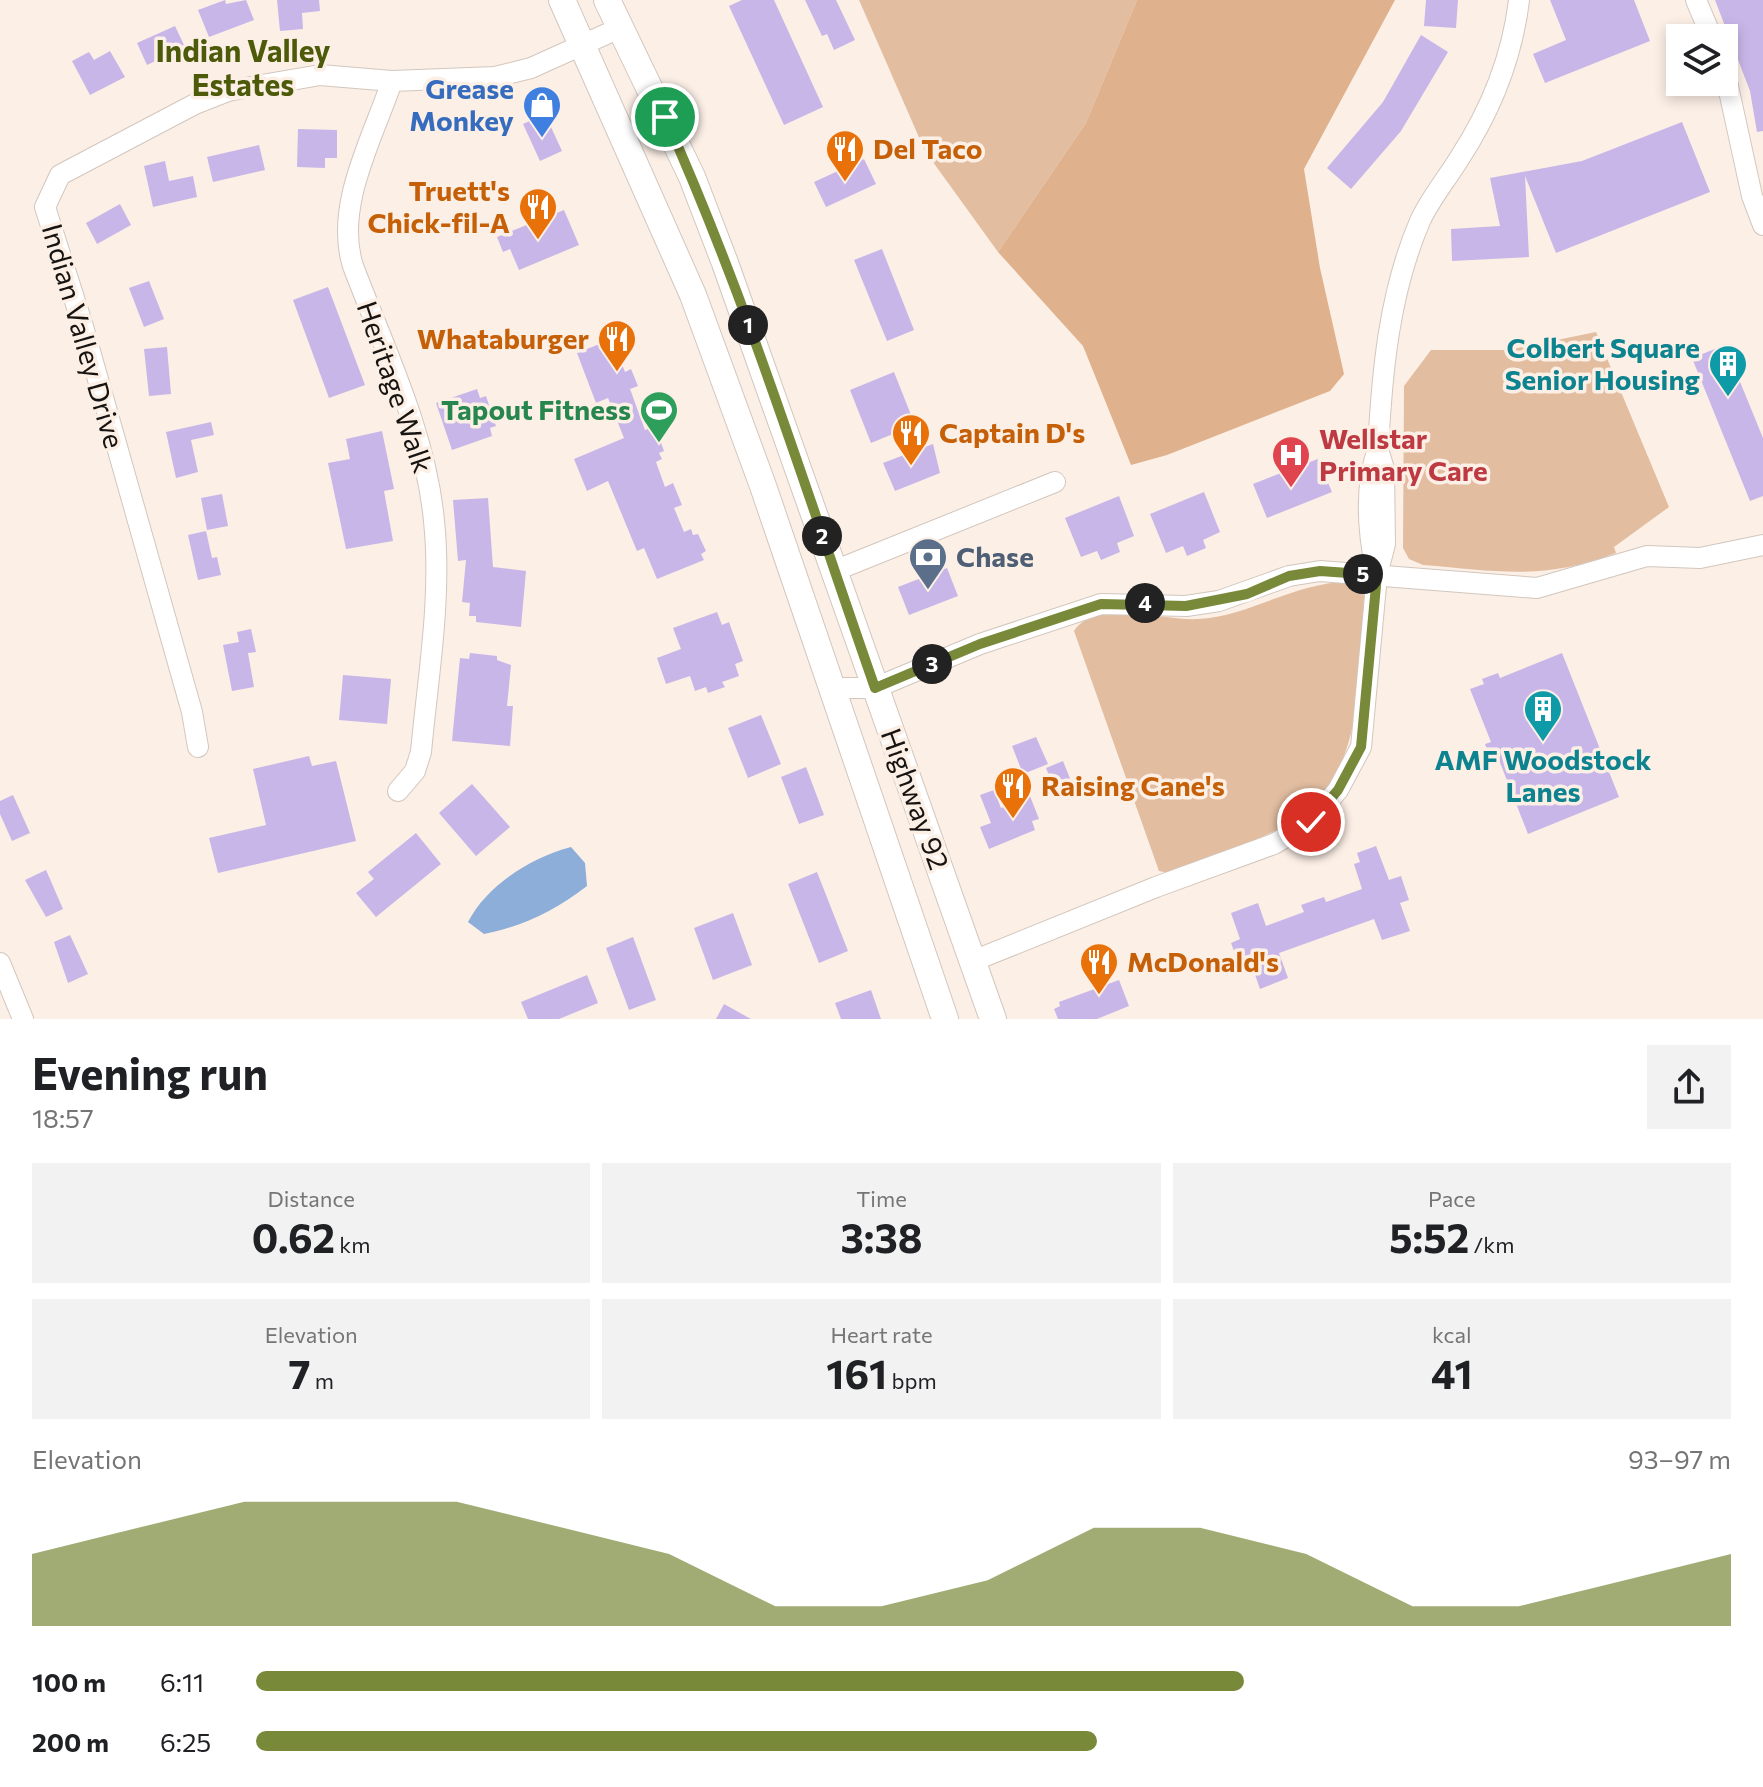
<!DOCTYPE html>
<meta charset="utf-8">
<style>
body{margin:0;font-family:Commissioner,sans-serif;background:#f2f2f2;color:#202124;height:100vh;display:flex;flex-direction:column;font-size:30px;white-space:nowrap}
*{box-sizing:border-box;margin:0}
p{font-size:26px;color:#757577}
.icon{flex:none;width:44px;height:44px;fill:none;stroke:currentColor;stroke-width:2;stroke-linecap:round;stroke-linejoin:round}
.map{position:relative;height:1019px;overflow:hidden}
.side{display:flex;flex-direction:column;background:#fff;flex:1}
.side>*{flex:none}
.fabs{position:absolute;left:1666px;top:24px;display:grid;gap:16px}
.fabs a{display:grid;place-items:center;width:72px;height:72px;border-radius:0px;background:#fff;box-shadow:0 4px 12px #0003;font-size:40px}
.pin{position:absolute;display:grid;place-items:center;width:68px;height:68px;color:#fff;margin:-34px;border:4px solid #fff;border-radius:50%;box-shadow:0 2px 8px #0007}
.km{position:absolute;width:40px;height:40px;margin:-20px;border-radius:50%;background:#222;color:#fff;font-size:22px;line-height:40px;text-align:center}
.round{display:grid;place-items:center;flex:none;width:84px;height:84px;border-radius:0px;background:#f2f2f2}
.overview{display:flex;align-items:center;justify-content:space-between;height:136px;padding:0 32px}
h1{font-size:44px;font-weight:700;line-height:60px}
.metrics{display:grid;grid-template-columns:repeat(3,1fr);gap:12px;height:136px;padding:8px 32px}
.metrics div{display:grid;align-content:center;border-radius:0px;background:#f2f2f2;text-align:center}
.metrics b{font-size:40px;font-weight:700}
.metrics small{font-size:22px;font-weight:400}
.metrics p{font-size:22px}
.chart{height:224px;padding:16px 32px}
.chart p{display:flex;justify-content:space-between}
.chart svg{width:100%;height:144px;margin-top:8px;fill:#788939;opacity:.7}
ul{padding:0 32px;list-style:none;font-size:26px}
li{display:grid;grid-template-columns:128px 96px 1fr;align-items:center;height:60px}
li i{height:20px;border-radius:10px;background:#788939}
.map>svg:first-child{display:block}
.green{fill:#e2bda0}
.forest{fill:#dfb18d}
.water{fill:#8caed9}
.building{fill:#c8b6e8}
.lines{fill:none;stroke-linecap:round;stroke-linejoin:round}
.minor-casing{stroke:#d2c6bd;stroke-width:22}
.major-casing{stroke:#d2c6bd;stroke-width:28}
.minor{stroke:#fff;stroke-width:20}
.major{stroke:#fff;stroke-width:26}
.route-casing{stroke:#fff;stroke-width:16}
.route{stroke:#788939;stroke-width:10}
.labels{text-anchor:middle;stroke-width:7;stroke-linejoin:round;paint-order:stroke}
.shop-label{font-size:28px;font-weight:bold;fill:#366cbe;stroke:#fcefe6;text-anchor:end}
.food-label{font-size:28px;font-weight:bold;fill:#c56008;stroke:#fcefe6;text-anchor:start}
.street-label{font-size:28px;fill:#171310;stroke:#fcefe6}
.culture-label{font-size:28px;font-weight:bold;fill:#0d838f;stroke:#fcefe6;text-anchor:end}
.leisure-label{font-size:28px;font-weight:bold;fill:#27864d;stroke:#fcefe6;text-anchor:end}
.health-label{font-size:28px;font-weight:bold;fill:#be3a42;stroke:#fcefe6;text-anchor:start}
.service-label{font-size:28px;font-weight:bold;fill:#4e5e75;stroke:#fcefe6;text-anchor:start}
.neighbourhood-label{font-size:30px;font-weight:bold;fill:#4c5a09;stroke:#fcefe6}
</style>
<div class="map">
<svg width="1763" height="1019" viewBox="0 0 1763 1019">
<rect width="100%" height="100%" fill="#fcefe6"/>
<g class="green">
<polygon points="859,0 1137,0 1086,123 998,252 925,151"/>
<path d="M1596 332 1669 507 1614 547 1616 553C1542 581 1499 571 1423 565L1409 559 1403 548 1404 386 1431 350H1508Z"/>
<path d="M1353 582 1363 590 1364 597C1359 669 1366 771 1298 817 1260 843 1211 856 1169 873L1159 871 1074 631C1094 599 1165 621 1198 619 1252 616 1297 580 1353 582Z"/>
</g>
<polygon class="forest" points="1137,0 1395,0 1304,169 1320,268 1344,374 1330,391 1167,455 1131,465 1083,346 998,252 1086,123"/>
<path class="water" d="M571 847 585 863 587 886C555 911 523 926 484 934L468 922C487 885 532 857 571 847Z"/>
<g class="building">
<polygon points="225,0 226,4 246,0 254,20 209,37 198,10"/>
<polygon points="277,0 319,0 320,11 302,13 303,29 280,31"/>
<polygon points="742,0 774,0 823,107 784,125 729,6"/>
<polygon points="805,0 836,0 855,40 834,50 827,34 822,36"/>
<polygon points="1426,0 1458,0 1456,28 1424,26"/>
<polygon points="1550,0 1634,0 1650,41 1545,83 1533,54 1566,40"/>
<polygon points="1715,0 1763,0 1763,131 1757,132 1750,91"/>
<polygon points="175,26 185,47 147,65 137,43"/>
<polygon points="1421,35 1448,52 1401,131 1351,189 1327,168 1383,102"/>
<polygon points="110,51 125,77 90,95 72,61 89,52 94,60"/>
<polygon points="545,114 562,151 540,161 523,124"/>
<polygon points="1682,122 1710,192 1556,253 1525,176 1529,257 1452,261 1451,229 1500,226 1490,178 1582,161"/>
<polygon points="298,129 337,130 337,158 325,158 325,168 297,167"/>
<polygon points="259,145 265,170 213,182 207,157"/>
<polygon points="864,159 876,184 826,207 814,182"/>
<polygon points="165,161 169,181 193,176 197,197 153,207 144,166"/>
<polygon points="120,204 131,225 97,244 86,223"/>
<polygon points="564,210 579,245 519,270 510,249 503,252 497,237"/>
<polygon points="882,249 914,330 887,341 854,260"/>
<polygon points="149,281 164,319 144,327 129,288"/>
<polygon points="328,287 365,385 329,398 293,300"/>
<polygon points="612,339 625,372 631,369 638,386 630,389 645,430 650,428 652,434 657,432 664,451 659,453 662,459 656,462 665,487 673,483 682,505 674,508 684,532 691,529 693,535 698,534 706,551 701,554 704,560 657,579 644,548 637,551 608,481 587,491 574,459 624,438 608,398 596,403 577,353"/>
<polygon points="1725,345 1763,438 1763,496 1750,501 1692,358"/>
<polygon points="167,347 171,394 149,396 144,349"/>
<polygon points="894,372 915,425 871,443 850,390"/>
<polygon points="477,389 480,398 486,396 496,426 490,428 492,436 452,450 436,403"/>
<polygon points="211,422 214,435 191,440 198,472 176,478 166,432"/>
<polygon points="382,431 394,489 384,491 393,541 346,549 328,463 350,459 346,439"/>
<polygon points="933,444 940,473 895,491 883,463"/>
<polygon points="1318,459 1332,492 1267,518 1253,484 1286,471 1284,465 1297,460 1299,466"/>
<polygon points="1204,492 1220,532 1203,540 1206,548 1187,556 1183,546 1166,553 1150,514"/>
<polygon points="222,494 228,526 207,530 201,498"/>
<polygon points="1119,496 1134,536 1117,543 1120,552 1101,560 1097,551 1081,557 1065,518"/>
<polygon points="488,498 493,567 526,571 521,627 476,622 476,616 469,616 470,603 462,602 466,560 458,561 453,500"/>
<polygon points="206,531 212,558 217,557 221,575 198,580 188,535"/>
<polygon points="947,568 958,596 909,615 898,587"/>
<polygon points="717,612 722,625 729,622 743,661 735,664 739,676 722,682 725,687 708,693 706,687 695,691 690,676 666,684 657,658 681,649 673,628"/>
<polygon points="251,629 256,652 248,653 254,687 232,691 223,645 239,642 237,632"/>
<polygon points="470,653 497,656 497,660 511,665 507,706 513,706 510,746 452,741 460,658 469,659"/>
<polygon points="1562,653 1619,797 1528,834 1499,760 1492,762 1485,744 1491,742 1470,689 1484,684 1482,679 1498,673 1500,678"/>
<polygon points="343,675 391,679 387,724 339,720"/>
<polygon points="761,715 781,764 748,778 728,728"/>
<polygon points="1036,737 1048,764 1023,774 1012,746"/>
<polygon points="309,756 312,766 336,761 356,841 218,873 209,838 266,825 253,769"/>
<polygon points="1063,761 1071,781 1054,788 1046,768"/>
<polygon points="806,767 824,815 799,824 781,777"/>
<polygon points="472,784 510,827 476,856 439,813"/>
<polygon points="994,790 1001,808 1030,796 1039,819 1032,821 1035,830 989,849 980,827 991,823 980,795"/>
<polygon points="13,795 30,833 12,841 0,814 0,801"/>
<polygon points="416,833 441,864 376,917 356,893 374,879 368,872"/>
<polygon points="1376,846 1389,880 1401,876 1409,900 1400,903 1410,931 1382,940 1374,919 1279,953 1288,978 1260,989 1251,963 1240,967 1231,943 1240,939 1231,913 1258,903 1266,926 1304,912 1301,905 1324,897 1326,902 1362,889 1354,864 1360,862 1357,853"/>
<polygon points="46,870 63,909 46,917 25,880"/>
<polygon points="817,872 848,951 819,963 788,884"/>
<polygon points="733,913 752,965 713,980 694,928"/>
<polygon points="70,935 88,974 68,983 54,942"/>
<polygon points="633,937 656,1000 629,1010 606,948"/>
<polygon points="587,975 598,1003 559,1019 528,1019 521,1002"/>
<polygon points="1119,980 1129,1006 1097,1019 1058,1019 1054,1009 1060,1006 1059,1002"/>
<polygon points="871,990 881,1019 841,1019 835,1003"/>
<polygon points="724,1004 751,1019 716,1019"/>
</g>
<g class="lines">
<g class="minor-casing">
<g id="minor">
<polyline points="1696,0 1712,38"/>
<polyline points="1724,68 1752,196 1763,225"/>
<path d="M392 81C373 138 334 206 353 266 384 348 426 433 434 521 442 597 428 676 421 752L415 771 398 791"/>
<polyline points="834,571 1055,482"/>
<path d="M1376 571C1368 532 1364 487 1378 449 1382 372 1389 293 1420 221 1430 199 1446 180 1459 159 1491 110 1512 59 1519 0"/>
<polyline points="832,688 875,688 980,644 1101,604 1186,606 1219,601 1289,576 1320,571 1537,588 1647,556 1700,558 1763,545"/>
<polyline points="198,747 192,712 82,323 45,207 60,175 195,104 228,91 320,75 392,81 495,77 531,68 622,27"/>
<polyline points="973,961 1156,887 1274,844 1311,822 1338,790 1361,747 1377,575 1385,544 1384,469 1378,449"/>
<polyline points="0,963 23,1019"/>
</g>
</g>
<g class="major-casing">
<g id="major">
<polyline points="562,0 693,295 763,486 945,1019"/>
<polyline points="607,0 692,177 725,263 993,1019"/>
</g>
</g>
<use href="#minor" class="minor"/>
<use href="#major" class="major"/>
</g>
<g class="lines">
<g class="route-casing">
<path id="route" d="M665 117C748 302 808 497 875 688L980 644 1101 604 1186 606 1247 594 1289 576 1320 571 1377 575 1361 747 1338 790 1311 822"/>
</g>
<use href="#route" class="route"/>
</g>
<defs>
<g id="shop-pin" transform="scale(2)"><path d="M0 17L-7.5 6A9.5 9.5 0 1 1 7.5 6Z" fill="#3f7fe0" stroke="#fcefe6"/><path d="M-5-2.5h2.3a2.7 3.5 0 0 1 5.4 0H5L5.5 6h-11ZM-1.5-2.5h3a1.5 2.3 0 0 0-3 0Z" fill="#fff"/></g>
<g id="restaurant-pin" transform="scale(2)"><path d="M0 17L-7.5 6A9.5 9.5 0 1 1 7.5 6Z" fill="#e8710a" stroke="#fcefe6"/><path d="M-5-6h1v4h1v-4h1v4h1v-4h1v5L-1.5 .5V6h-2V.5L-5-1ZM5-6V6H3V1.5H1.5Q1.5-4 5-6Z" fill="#fff"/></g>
<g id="building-pin" transform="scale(2)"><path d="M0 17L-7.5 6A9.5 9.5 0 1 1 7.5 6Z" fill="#0f9aa8" stroke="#fcefe6"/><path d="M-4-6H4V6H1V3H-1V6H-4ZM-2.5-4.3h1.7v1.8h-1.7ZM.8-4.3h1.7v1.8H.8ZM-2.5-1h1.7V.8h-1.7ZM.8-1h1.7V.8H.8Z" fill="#fff"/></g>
<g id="stadium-pin" transform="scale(2)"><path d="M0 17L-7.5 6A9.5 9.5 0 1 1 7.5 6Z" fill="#2e9e5b" stroke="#fcefe6"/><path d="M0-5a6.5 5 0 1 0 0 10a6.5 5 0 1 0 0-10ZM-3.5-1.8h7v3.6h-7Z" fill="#fff"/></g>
<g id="hospital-pin" transform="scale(2)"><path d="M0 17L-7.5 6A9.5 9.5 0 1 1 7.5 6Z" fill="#e0444e" stroke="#fcefe6"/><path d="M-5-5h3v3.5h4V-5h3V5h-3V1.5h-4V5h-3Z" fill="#fff"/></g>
<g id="bank-pin" transform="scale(2)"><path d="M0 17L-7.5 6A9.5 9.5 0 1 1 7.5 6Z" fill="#5c6f8a" stroke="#fcefe6"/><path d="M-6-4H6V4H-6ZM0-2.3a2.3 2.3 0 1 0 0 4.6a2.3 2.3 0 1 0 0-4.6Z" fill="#fff"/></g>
</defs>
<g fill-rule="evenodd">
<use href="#shop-pin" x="542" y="105"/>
<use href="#restaurant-pin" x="845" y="149"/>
<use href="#restaurant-pin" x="538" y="207"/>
<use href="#restaurant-pin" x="617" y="339"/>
<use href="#building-pin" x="1728" y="364"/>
<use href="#stadium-pin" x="659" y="410"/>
<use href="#restaurant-pin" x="911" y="433"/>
<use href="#hospital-pin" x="1291" y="455"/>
<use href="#bank-pin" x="928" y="557"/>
<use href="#building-pin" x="1543" y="709"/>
<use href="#restaurant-pin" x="1013" y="786"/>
<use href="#restaurant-pin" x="1099" y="962"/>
</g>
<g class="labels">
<g class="shop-label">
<text x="514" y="99">Grease<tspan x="514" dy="32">Monkey</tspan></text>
</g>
<g class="food-label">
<text x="873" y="159">Del Taco</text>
<text x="510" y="201" text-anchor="end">Truett's<tspan x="510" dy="32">Chick-fil-A</tspan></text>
<text x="589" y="349" text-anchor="end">Whataburger</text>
<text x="939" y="443">Captain D's</text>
<text x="1041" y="796">Raising Cane's</text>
<text x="1127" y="972">McDonald's</text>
</g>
<g class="street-label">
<text transform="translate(83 336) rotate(74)" y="10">Indian Valley Drive</text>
<text transform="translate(395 387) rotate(71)" y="10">Heritage Walk</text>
<text transform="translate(915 799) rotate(70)" y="10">Highway 92</text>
</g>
<g class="culture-label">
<text x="1700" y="358">Colbert Square<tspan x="1700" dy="32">Senior Housing</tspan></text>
<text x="1543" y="770" text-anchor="middle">AMF Woodstock<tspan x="1543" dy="32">Lanes</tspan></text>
</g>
<g class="leisure-label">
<text x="631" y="420">Tapout Fitness</text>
</g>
<g class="health-label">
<text x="1319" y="449">Wellstar<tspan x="1319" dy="32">Primary Care</tspan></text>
</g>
<g class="service-label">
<text x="956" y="567">Chase</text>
</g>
<g class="neighbourhood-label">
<text x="243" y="62">Indian Valley<tspan x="243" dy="34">Estates</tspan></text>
</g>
</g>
</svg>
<div class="fabs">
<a><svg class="icon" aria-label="layers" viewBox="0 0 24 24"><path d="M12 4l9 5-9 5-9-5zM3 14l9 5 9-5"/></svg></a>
</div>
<div class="pin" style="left:665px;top:117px;background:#1e9e55"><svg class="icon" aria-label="arrive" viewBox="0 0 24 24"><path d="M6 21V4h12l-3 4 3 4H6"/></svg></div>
<div class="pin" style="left:1311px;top:822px;background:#d93025"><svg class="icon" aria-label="check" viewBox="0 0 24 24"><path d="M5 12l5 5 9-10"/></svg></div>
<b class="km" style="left:748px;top:325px">1</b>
<b class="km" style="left:822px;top:536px">2</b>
<b class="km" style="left:932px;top:664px">3</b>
<b class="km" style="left:1145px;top:603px">4</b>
<b class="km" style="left:1363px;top:574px">5</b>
</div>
<section class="side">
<div class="overview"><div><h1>Evening run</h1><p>18:57</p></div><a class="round"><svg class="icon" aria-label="share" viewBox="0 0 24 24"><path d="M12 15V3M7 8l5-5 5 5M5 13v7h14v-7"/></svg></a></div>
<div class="metrics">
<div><p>Distance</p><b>0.62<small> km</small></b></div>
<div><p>Time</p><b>3:38</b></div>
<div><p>Pace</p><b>5:52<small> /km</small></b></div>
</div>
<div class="metrics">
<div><p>Elevation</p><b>7<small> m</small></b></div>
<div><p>Heart rate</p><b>161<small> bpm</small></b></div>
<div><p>kcal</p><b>41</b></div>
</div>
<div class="chart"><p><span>Elevation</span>93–97 m</p>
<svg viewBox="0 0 160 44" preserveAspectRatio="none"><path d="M0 44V22L10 14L20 6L30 6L40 6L50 14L60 22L70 38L80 38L90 30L100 14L110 14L120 22L130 38L140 38L150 30L160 22V44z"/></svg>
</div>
<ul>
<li><b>100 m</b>6:11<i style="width:67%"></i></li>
<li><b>200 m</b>6:25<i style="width:57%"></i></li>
</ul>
</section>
